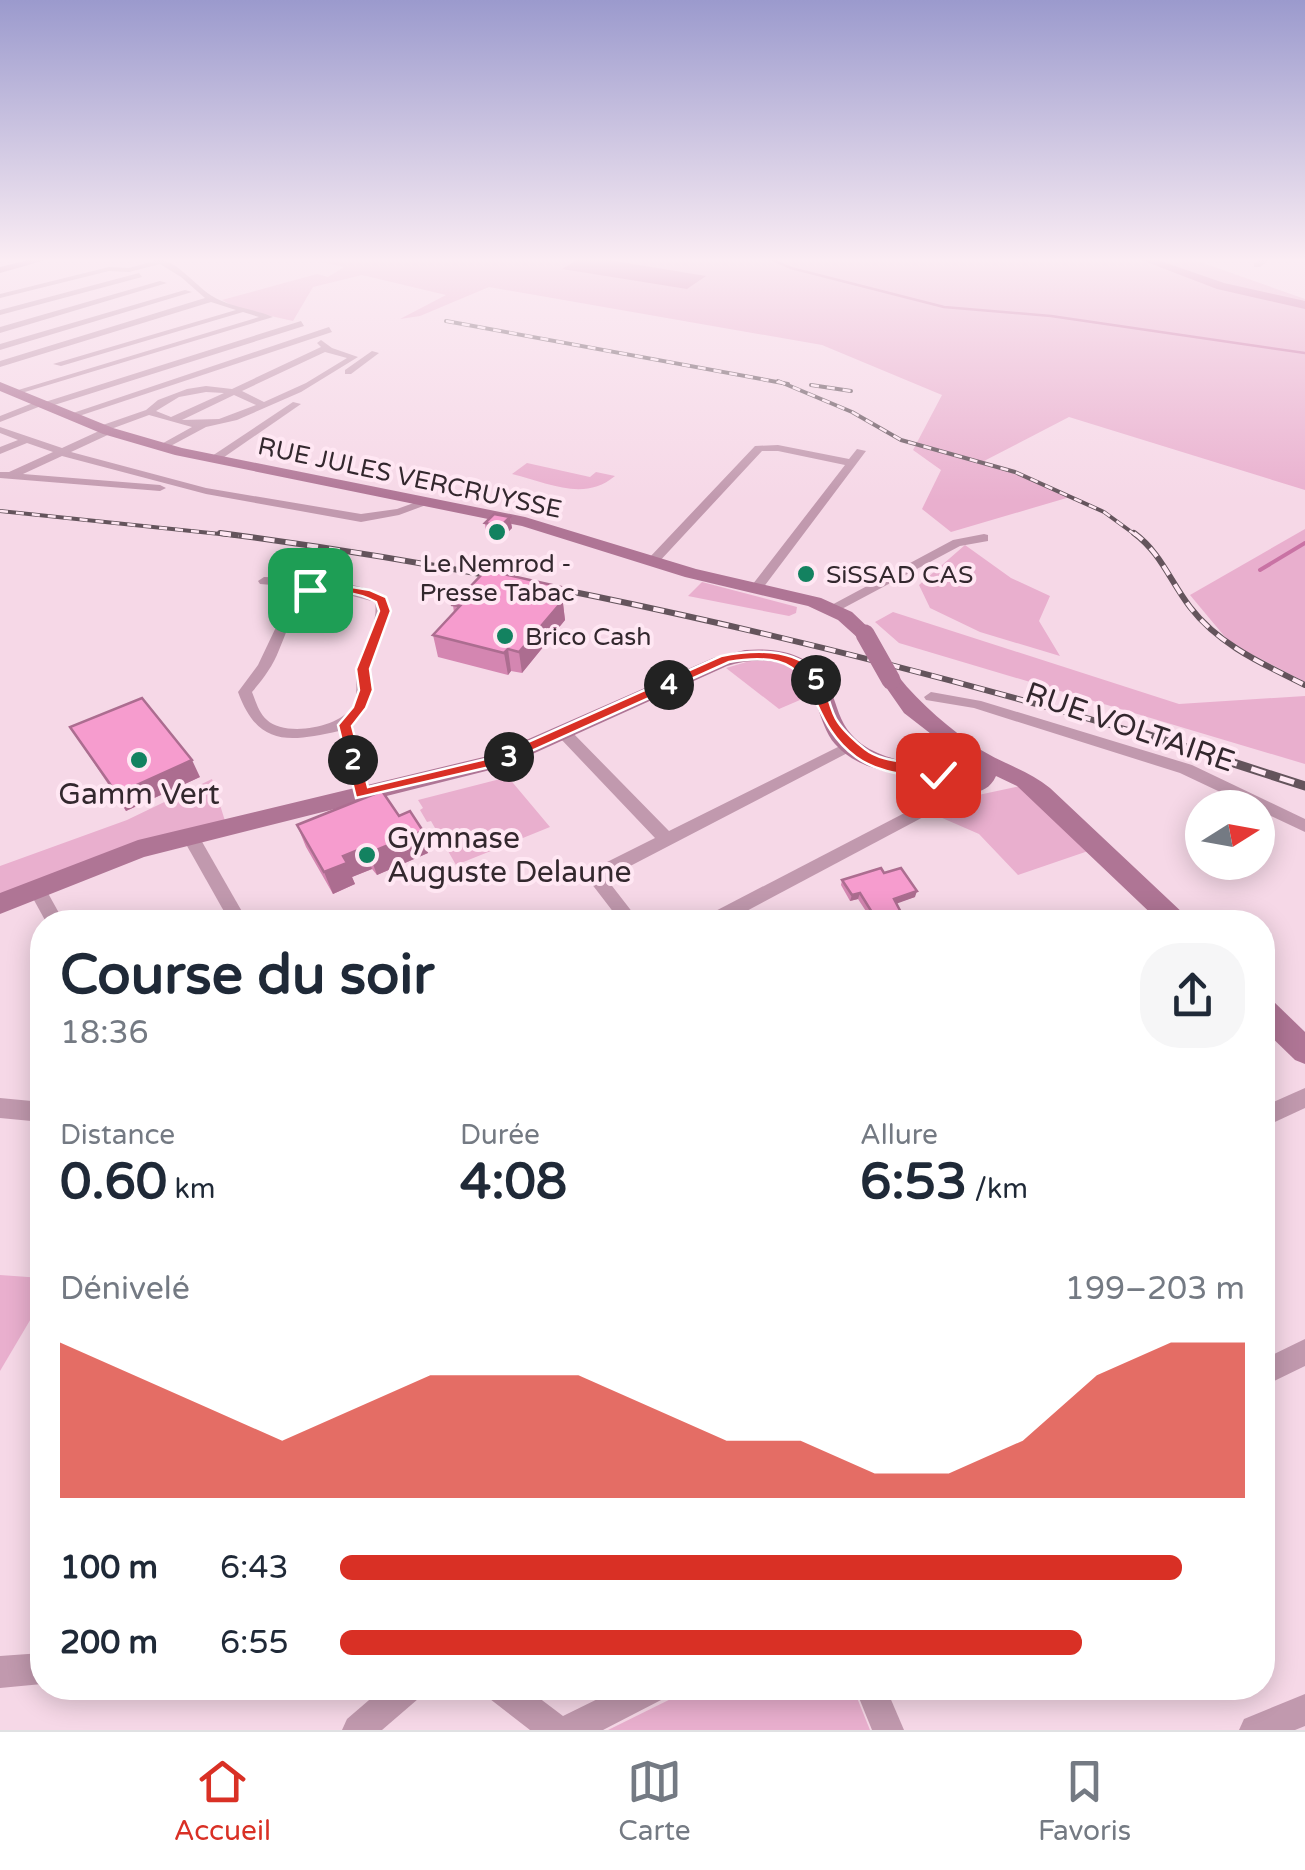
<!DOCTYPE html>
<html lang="fr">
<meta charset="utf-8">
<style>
body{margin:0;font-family:"Varela Round",sans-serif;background:#f6f6f7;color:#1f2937;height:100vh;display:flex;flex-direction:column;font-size:38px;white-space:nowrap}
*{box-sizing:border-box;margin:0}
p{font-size:32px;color:#747a83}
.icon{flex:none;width:55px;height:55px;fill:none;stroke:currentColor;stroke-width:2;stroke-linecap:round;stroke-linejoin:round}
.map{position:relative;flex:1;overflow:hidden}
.side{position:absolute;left:30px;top:910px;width:1245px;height:790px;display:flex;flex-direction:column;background:#fff;border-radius:40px;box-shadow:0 5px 25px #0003}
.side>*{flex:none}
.needle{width:65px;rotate:79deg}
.controls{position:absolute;left:1185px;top:790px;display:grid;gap:20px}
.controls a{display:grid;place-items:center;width:90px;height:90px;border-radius:50%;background:#fff;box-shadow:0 5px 25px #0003;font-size:50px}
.pin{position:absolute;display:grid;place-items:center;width:85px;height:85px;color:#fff;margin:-42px;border-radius:20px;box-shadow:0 5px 15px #0006}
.km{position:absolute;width:50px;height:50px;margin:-25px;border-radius:50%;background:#222;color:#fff;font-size:28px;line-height:50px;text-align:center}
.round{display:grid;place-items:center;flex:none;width:105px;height:105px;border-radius:40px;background:#f6f6f7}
.head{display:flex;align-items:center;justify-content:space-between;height:170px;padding:0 30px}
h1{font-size:55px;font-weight:700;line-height:75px}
.figures{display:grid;grid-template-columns:repeat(3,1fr);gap:15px;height:170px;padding:10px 30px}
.figures div{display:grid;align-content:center}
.figures b{font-size:50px;font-weight:700}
.figures small{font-size:28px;font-weight:400}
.figures p{font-size:28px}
.chart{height:280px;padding:20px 30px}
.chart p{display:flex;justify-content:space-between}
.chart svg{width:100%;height:180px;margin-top:10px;fill:#d93025;opacity:.7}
ul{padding:0 30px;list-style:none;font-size:32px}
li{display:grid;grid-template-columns:160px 120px 1fr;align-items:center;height:75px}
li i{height:25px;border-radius:12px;background:#d93025}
.menu{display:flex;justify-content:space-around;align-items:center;height:140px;border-top:2px solid #e0e1e3;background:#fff;font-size:28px;color:#747a83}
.menu a{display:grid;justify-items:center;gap:5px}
.menu .current{color:#d93025}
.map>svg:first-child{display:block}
.green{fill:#e9afce}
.water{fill:#c973a4}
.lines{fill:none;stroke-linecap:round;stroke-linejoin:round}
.stream-far1{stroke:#c973a4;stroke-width:2.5}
.stream{stroke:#c973a4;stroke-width:4}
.river{fill:#c973a4;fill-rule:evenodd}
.street{fill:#c199ae;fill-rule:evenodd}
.secondary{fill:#af7595;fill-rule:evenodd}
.rail-far2-casing{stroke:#64545c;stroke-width:4}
.rail-far1-casing{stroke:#64545c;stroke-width:6}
.rail-casing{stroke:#64545c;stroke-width:9}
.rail-far2{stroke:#ffe7f3;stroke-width:2.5;stroke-dasharray:8;stroke-linecap:butt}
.rail-far1{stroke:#ffe7f3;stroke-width:4;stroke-dasharray:11;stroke-linecap:butt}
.rail{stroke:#ffe7f3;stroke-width:5;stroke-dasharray:15;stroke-linecap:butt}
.secondary-bridge{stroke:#af7595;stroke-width:19}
.wall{fill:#d486b1}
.shaded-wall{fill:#ac6d90}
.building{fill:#f69cce;stroke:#ac6d90;stroke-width:2.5}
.route{fill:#d93025;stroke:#fff;stroke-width:2.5}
.poi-dot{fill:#138260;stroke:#ffe7f3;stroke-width:4}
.labels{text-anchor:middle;stroke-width:8;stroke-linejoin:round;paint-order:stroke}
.far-street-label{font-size:25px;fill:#33282e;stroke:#ffe7f3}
.far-poi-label{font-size:25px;fill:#33282e;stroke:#ffe7f3;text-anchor:start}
.street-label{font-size:30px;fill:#33282e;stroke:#ffe7f3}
.poi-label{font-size:30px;fill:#33282e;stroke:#ffe7f3}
</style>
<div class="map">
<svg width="1305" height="1730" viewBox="0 0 1305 1730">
<rect width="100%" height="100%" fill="#f6d8e7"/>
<g class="green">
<polygon points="303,258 1189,258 1305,299 1305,490 1069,417 984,461 1070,497 951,532 922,509 941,470 913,450 942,395 822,345 489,287 420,316 400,319 446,295 362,275 313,287 293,321 239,309 222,300 317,274 328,277 344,267"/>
<path d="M527 463 590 477 596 472 615 476C584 502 549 483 512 474Z"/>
<polygon points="1305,529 1305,682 1230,643 1190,595"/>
<polygon points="965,545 1011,578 1050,596 1039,621 1060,656 980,632 930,608 919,585"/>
<polygon points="702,582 797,607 796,613 789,616 688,596"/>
<polygon points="893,612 1179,704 1305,696 1305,764 899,643 875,622"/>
<path d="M760 658C788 663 801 668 814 694L779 709 726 668Z"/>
<polygon points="508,777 550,827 456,865 431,821 427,822 420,810 423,808 418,800"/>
<polygon points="212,779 225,821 0,901 0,866 127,820"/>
<polygon points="1020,786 1094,849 1018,875 979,834 933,814 955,800"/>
<polygon points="0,1275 42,1278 42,1300 0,1371"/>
<polygon points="693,1688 853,1688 870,1730 608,1730"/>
</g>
<polygon class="water" points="580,258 597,258 706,276 687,289 562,269"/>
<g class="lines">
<polyline class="stream-far1" points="768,258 791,268 944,307 1051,316 1305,353"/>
<polyline class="stream" points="1260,570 1305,543"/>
<polygon class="river" points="1136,258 1152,258 1224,283 1305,301 1305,309 1217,289"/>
<g class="street">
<path d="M152 258C176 258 192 283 212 296 229 307 255 309 273 317L15 395V391L259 317 243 312 61 366 53 364 236 310 211 302 0 367V361L205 298 181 277 160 264 129 272 109 271 0 298V294L109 267 129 268 154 261Z"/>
<polygon points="1263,258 1272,258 1260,267 1254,267 1254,263"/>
<polygon points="139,273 142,277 0,315 0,310"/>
<polygon points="160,281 167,283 0,333 0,327"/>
<polygon points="185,290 192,292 0,350 0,344"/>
<polygon points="301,321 304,326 48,407 41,406 0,422 0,416 38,401 45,402"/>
<polygon points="329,327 332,332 73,418 64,416"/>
<path d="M321 340 332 348 358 357 301 392 237 420 206 427 165 449 156 447 192 427 149 415 111 429 112 433 71 452 206 488 361 514 397 509 422 500 428 503 426 505 399 515 361 522 206 494 62 456 23 474 160 485 166 488 160 491 0 478V472H9L53 452 27 443 0 454V447L18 440 0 433V427L62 448 99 431 97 427 146 410 158 400 187 389 206 386 232 389 321 347 317 343ZM325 352 347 358 306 383 264 402 242 391ZM206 392 224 393 171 417 156 411 179 397ZM234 395 256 405 219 419 182 420Z"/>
<polygon points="372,351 379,353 351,374 345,374 345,370"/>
<polygon points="293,402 301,404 217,462 209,462 209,458"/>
<polygon points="778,445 849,459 857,449 866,451 760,592 750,592 749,589 845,465 778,451 762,451 657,564 649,564 649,558 755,446"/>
<polygon points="984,534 988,535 988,541 960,546 838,611 833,612 826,608 953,540"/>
<path d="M264 577C302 579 356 577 388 600L389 618 371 667 369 702 353 726 370 794 368 798 362 800 354 794 339 731C289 742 258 747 238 692L258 665 287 604 310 588 260 584 258 581ZM330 590 375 602C379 627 360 645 357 669 355 682 359 696 352 707 339 728 285 737 267 720 259 713 256 702 252 692 263 679 273 666 279 650 293 618 293 601 330 590Z"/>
<polygon points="931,692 981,701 1192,765 1305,819 1305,832 1180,773 974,708 926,700 924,697"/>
<polygon points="564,728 569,729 669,831 846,743 851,742 859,747 611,876 609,882 640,922 621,922 591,883 597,867 655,838 559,737 556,733"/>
<polygon points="970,779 976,781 978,785 976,789 726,922 702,922 704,917"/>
<polygon points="191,831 197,833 248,922 230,922 182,837"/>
<polygon points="38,884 44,886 64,922 46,922 29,891 32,886"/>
<polygon points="1305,1088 1305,1108 1262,1128 1262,1107"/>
<polygon points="0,1098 42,1102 42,1122 0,1118"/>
<polygon points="1305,1339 1305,1366 1262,1387 1262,1360"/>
<polygon points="42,1653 42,1684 0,1688 0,1656"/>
<polygon points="383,1688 423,1688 418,1699 382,1730 342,1730 347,1719"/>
<polygon points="485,1688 526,1688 563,1716 620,1688 668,1688 663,1699 603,1730 530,1730 490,1699"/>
<polygon points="855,1688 886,1688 904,1730 872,1730"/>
<polygon points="1305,1694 1305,1726 1295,1730 1239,1730 1244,1719"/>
</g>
<g class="secondary">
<polygon points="36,258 53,258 0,273 0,267"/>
<polygon points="0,382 113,428 182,448 525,517 696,569 821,598 852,612 875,634 872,638 858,638 838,620 808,606 685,577 522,526 175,455 103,434 0,391"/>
<path d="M745 650C781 647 817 655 831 691 837 706 840 722 851 734 869 755 897 760 923 765L925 756 944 744 904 713 881 680 884 676H898C921 705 950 729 981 750 1004 764 1029 771 1050 788L1185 915 1189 922H1160L1017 786 996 776C983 805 949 787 928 781 896 772 860 772 835 744 817 723 818 686 795 670 775 657 749 659 727 666L506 766 144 857 0 914V893L138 840 492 755 713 658ZM953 757 972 765 974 774C962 780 949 776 945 763Z"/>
<polygon points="1262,997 1272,1000 1305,1032 1305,1064 1295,1060 1262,1028"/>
</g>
<g class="rail-far2-casing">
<g id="rail-far2">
<polyline points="446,321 788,384"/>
<polyline points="778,381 852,412 901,440 1015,472 1104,512 1137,536"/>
<polyline points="811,385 851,391"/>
<polyline points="0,511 239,536"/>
</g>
</g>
<g class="rail-far1-casing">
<g id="rail-far1">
<path d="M220 533C535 574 841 646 1145 735"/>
<path d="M1134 533C1161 553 1170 581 1190 607 1219 645 1263 664 1305 685"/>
</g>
</g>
<g class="rail-casing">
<polyline id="rail" points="1137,732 1305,786"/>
</g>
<use href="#rail-far2" class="rail-far2"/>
<use href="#rail-far1" class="rail-far1"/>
<use href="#rail" class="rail"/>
<polyline class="secondary-bridge" points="865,634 891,680"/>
</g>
<g class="wall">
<polygon points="510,517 512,528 503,537 486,533 485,523"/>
<polygon points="561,587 565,620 522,673 511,671 508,675 438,657 433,635 454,613 453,605"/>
<polygon points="70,727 200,777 126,811"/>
<polygon points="399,816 428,853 377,875 372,869 352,877 355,884 333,894 306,847 297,825"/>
<polygon points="884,873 915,897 896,903 906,922 873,922 858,899 850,901 841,885 842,880"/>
</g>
<g class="shaded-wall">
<polygon points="510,517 512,528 503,537 501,526"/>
<polygon points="561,587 565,620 522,673 519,652 553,596"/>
<polygon points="508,649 511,671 508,675 504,653"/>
<polygon points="192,760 200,777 126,811 117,794"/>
<polygon points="423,831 428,853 377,875 369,853"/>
<polygon points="365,847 372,869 352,877 355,884 333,894 324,872 343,856"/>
<polygon points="917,891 915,897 893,905 894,899"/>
<polygon points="860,893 858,899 850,901 852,895"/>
</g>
<g class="building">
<polygon points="494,514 510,517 501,526 485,523"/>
<polygon points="486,570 561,587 553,596 564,599 519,652 508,649 504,653 433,635 460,606 453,605"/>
<polygon points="142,698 192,760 117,794 70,727"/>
<polygon points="382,791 399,816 410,811 423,831 369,853 365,847 343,856 347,863 324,872 297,825"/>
<polygon points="881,868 884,873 901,868 917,891 894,899 906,922 878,922 860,893 852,895 842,880"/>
</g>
<linearGradient id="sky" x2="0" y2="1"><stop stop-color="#9b9acd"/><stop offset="0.52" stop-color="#fbedf4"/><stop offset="1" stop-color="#fbedf4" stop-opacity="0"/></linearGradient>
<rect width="1305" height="500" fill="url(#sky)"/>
<path class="route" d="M328 583 370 590 386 597 391 611 370 669 373 690 366 708 352 726 368 787 494 757 721 656C751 650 792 647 816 672 828 684 828 708 838 722 844 731 857 743 865 749 888 767 925 758 945 775L938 780C910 775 879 774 856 757 797 714 830 644 729 662L503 764 356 798 338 725 353 707 359 690 356 669 379 611 376 602C356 591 331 590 310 594L304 590Z"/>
<g class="poi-dot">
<circle cx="497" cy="532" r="10"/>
<circle cx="806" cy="574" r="10"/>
<circle cx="505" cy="636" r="10"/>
<circle cx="139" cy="760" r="10"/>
<circle cx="367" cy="855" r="10"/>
</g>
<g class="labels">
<g class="far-street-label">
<text transform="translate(410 477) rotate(12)" y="9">RUE JULES VERCRUYSSE</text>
</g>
<g class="far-poi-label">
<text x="497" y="572" text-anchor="middle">Le Nemrod -<tspan x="497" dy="29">Presse Tabac</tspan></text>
<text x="826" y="583">SiSSAD CAS</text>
<text x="525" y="645">Brico Cash</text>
</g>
<g class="street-label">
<text transform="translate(1130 727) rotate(19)" y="10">RUE VOLTAIRE</text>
</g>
<g class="poi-label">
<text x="139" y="804">Gamm Vert</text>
<text x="387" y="848" text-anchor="start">Gymnase<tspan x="387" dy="34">Auguste Delaune</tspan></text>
</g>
</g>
</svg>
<div class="controls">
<a><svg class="needle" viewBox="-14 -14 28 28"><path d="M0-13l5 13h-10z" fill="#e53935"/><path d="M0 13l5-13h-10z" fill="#747a83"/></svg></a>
</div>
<div class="pin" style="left:310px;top:590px;background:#1e9e55"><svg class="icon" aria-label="arrive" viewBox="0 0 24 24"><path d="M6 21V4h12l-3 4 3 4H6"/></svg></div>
<div class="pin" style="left:938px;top:775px;background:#d93025"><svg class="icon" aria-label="check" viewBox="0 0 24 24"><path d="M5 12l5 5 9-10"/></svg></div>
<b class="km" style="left:353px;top:760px">2</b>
<b class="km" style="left:509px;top:757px">3</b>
<b class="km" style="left:669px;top:685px">4</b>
<b class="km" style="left:816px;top:680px">5</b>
<section class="side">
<div class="head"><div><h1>Course du soir</h1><p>18:36</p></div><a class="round"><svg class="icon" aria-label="share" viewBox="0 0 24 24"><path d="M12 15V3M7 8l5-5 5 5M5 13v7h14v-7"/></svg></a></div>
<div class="figures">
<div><p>Distance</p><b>0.60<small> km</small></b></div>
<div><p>Durée</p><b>4:08</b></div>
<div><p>Allure</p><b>6:53<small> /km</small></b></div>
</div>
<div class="chart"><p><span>Dénivelé</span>199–203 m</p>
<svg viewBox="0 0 160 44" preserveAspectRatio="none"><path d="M0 44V6L10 14L20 22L30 30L40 22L50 14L60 14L70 14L80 22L90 30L100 30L110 38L120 38L130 30L140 14L150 6L160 6V44z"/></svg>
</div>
<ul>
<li><b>100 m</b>6:43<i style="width:93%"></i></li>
<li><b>200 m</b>6:55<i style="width:82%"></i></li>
</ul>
</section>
</div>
<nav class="menu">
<a class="current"><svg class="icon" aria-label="home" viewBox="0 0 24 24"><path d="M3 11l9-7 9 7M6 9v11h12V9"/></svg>Accueil</a>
<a><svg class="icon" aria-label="map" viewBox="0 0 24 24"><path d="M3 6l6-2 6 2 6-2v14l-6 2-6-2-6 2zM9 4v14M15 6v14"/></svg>Carte</a>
<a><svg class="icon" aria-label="saved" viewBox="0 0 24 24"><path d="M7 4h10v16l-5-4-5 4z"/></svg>Favoris</a>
</nav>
